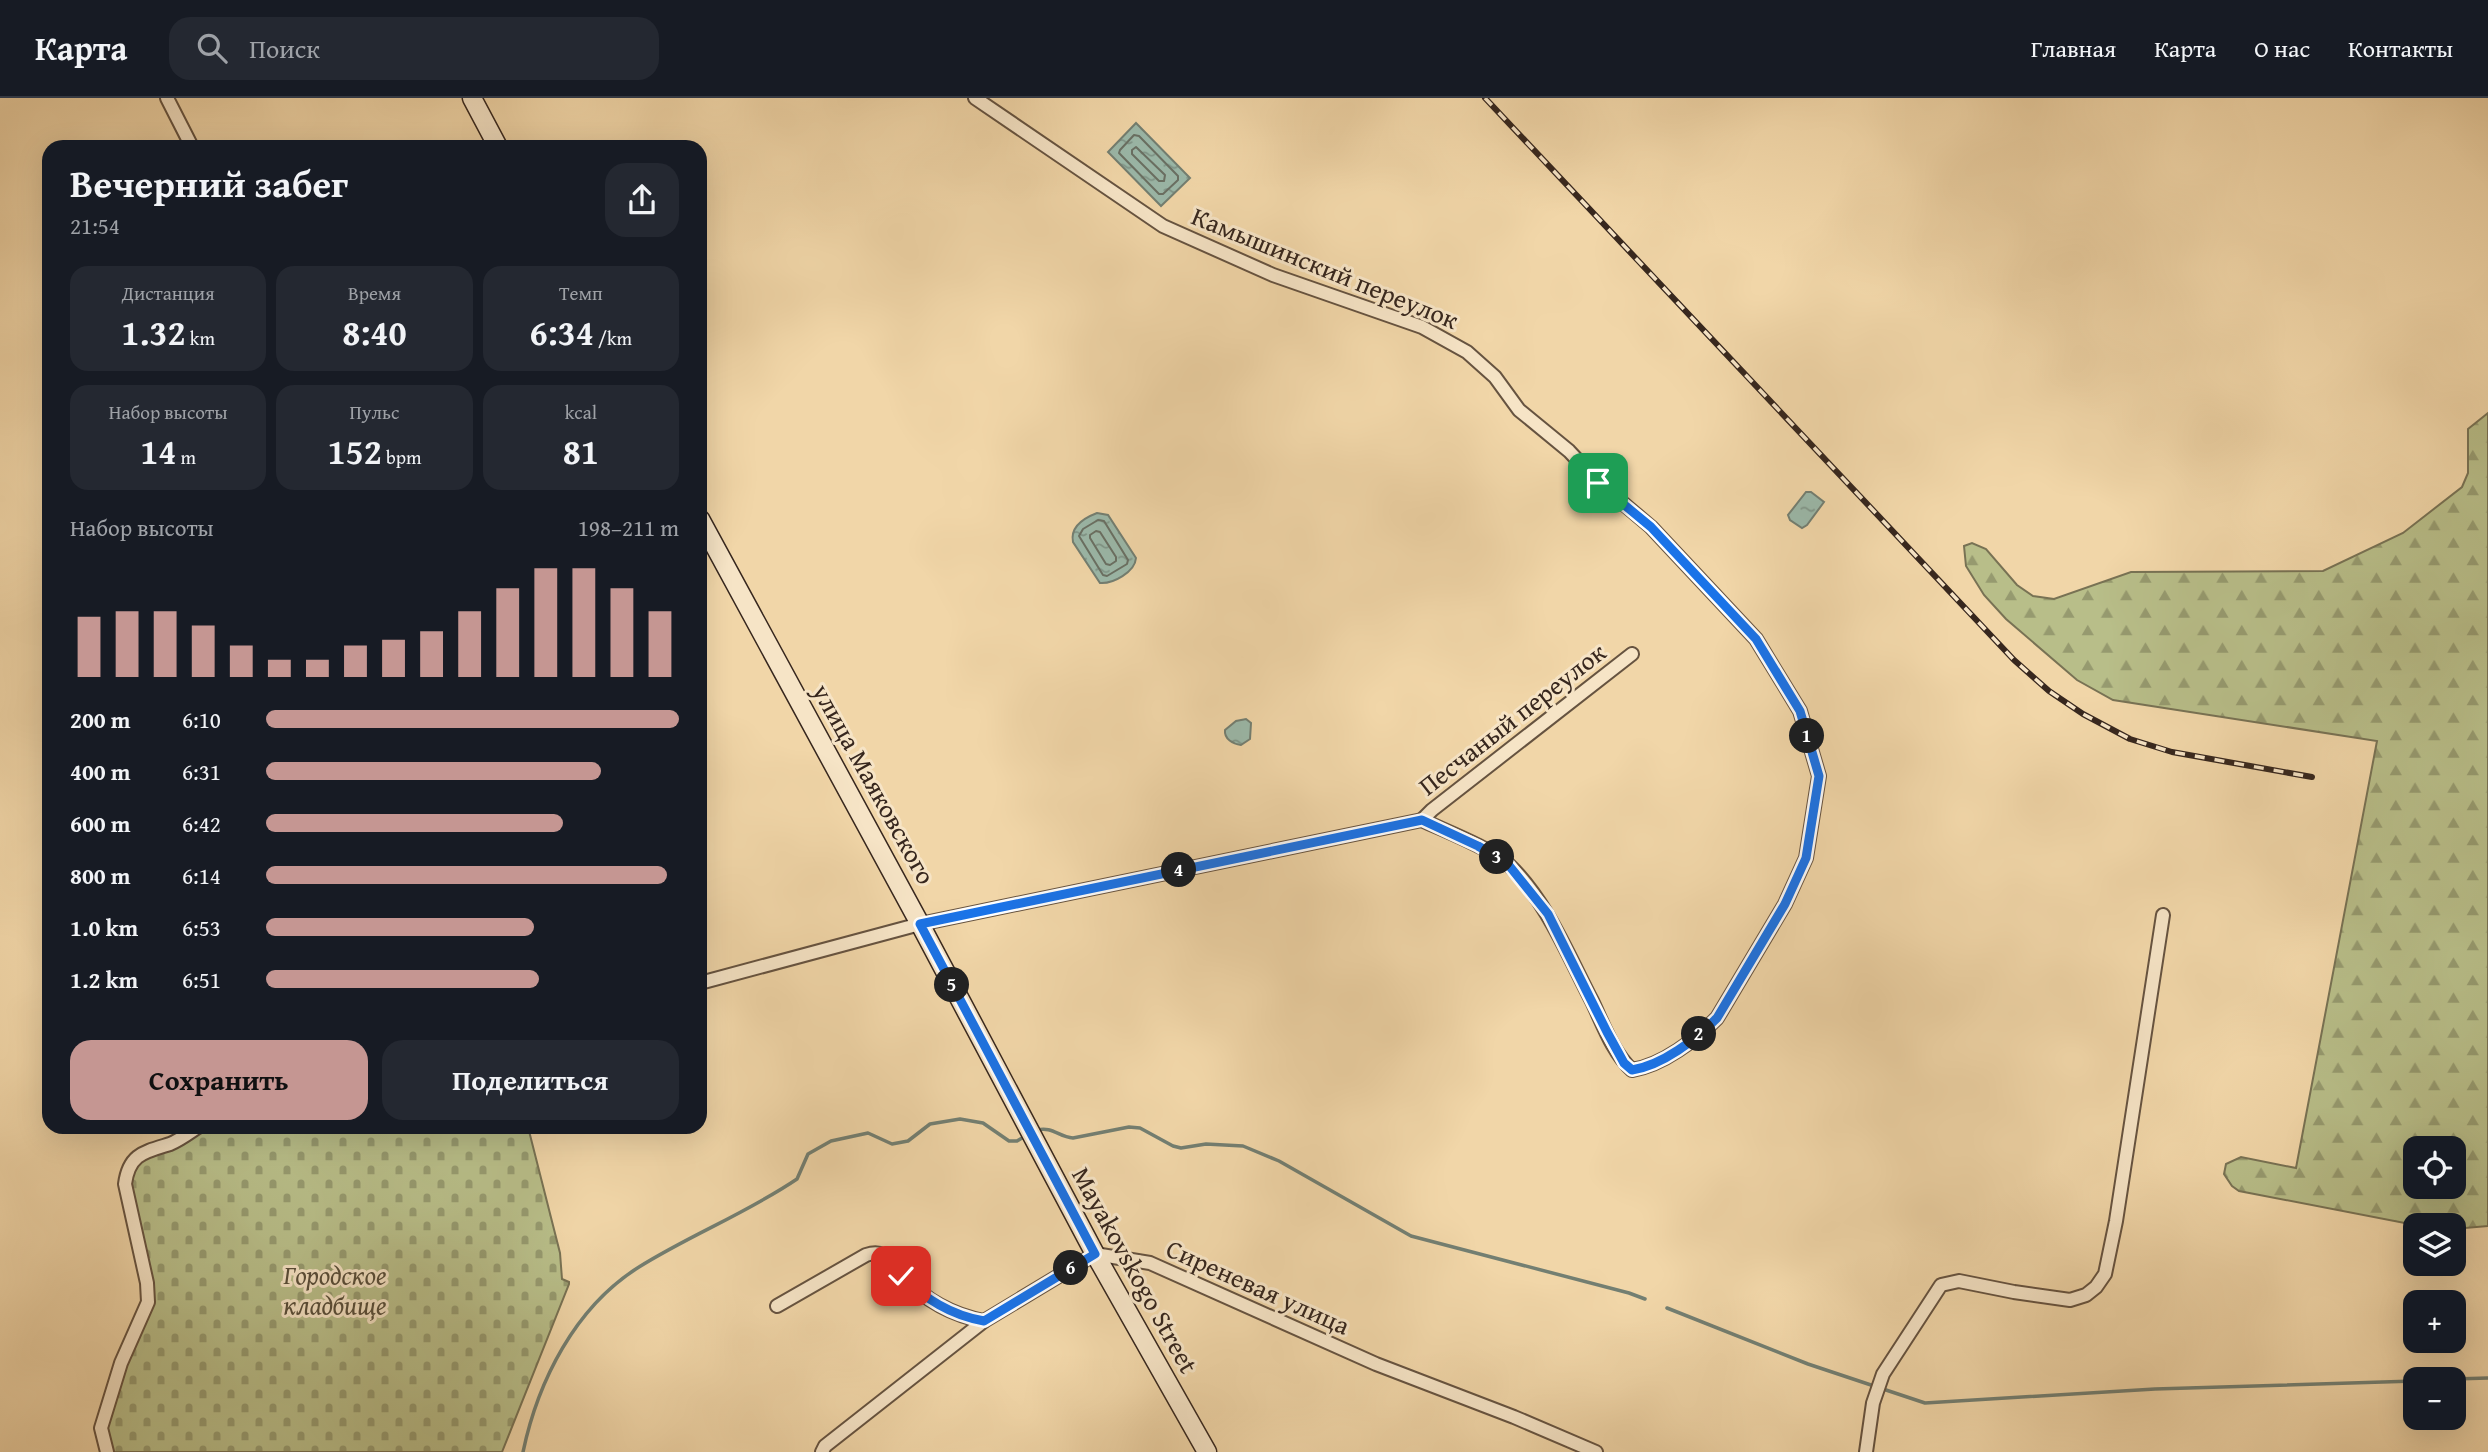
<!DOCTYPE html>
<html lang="ru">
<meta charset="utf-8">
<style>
body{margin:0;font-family:"Gentium Book Plus",serif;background:#242831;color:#f1f3f6;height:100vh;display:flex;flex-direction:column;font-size:26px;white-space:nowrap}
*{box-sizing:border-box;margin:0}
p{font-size:23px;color:#9ea1a6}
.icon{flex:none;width:38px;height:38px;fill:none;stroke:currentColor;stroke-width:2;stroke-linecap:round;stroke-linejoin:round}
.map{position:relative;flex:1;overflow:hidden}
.side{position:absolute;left:42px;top:42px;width:665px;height:994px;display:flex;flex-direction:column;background:#171b24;border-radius:21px;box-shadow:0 7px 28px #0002}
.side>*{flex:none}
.controls{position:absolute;left:2403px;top:1038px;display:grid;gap:14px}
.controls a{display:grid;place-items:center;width:63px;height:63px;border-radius:14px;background:#171b24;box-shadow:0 7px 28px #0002;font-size:35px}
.pin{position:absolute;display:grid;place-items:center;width:60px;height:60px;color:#fff;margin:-30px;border-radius:14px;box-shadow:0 4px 10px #0006}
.km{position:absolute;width:35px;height:35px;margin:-18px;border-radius:50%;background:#222;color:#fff;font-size:19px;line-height:35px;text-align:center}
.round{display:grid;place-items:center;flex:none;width:74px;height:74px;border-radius:21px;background:#242831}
.summary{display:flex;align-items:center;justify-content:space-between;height:119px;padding:0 28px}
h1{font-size:38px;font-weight:600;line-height:52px}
.figures{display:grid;grid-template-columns:repeat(3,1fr);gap:10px;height:119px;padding:7px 28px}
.figures div{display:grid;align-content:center;border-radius:18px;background:#242831;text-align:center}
.figures b{font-size:35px;font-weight:600}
.figures small{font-size:19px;font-weight:400}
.figures p{font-size:19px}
.chart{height:196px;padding:14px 28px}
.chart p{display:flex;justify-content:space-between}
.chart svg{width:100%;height:126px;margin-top:7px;stroke:#c59692;stroke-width:6}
.action{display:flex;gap:14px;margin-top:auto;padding:14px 28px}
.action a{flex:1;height:80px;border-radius:21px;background:#c59692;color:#111;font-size:28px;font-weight:600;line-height:80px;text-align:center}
.action a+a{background:#242831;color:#f1f3f6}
ul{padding:0 28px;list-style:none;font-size:23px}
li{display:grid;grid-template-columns:112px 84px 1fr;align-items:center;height:52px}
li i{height:18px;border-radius:9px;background:#c59692}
header{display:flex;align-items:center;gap:42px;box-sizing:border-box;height:98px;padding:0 35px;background:#171b24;border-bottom:2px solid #363941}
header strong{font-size:33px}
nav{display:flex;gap:38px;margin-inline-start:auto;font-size:24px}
.search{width:490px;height:63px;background:#242831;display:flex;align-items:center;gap:18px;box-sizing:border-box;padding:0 24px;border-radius:21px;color:#9ea1a6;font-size:26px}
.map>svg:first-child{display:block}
.forest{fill:url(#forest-firs);stroke:#787254;stroke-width:2;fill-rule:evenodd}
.cemetery{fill:url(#cemetery-stones);stroke:#787254;stroke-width:2}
.water{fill:url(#water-ripples);stroke:#737f72;stroke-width:2}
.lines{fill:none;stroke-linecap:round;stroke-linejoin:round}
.shore{stroke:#697064;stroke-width:2}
.stream{stroke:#737f72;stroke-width:3.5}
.street-casing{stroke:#665340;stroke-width:16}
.secondary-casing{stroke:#37271e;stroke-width:21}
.street{stroke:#f6e4c6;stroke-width:12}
.secondary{stroke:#f6e4c6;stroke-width:18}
.rail-casing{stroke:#37271e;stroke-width:6}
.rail{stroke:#f6e4c6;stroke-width:3.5;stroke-dasharray:10;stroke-linecap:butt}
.route-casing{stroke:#fff;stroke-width:14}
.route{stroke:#1a73e8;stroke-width:9}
.labels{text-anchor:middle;stroke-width:6;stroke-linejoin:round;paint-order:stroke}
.street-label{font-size:26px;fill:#37271e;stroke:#f6e4c6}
.park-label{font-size:26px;font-style:italic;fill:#574d39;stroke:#f6e4c6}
</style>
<header>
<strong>Карта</strong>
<div class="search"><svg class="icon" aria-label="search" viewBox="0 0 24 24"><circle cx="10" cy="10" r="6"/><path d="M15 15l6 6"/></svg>Поиск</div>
<nav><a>Главная</a><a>Карта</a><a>О нас</a><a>Контакты</a></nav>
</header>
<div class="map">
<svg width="2488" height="1354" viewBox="0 0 2488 1354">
<defs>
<pattern id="forest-firs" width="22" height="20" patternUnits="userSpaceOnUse" patternTransform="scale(1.75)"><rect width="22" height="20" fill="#b8be89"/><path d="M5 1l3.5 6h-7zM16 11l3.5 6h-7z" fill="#969a6f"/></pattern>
<pattern id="cemetery-stones" width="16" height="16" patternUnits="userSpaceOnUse" patternTransform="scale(1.75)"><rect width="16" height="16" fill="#b8be89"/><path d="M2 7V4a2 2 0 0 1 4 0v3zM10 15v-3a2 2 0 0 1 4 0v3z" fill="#969a6f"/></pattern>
<pattern id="water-ripples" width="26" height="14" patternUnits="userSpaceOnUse" patternTransform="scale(1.75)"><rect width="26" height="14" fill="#9bb9aa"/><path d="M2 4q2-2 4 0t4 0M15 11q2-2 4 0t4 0" fill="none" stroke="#7f968a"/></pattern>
</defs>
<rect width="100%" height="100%" fill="#f1d6a8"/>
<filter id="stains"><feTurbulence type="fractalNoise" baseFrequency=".00286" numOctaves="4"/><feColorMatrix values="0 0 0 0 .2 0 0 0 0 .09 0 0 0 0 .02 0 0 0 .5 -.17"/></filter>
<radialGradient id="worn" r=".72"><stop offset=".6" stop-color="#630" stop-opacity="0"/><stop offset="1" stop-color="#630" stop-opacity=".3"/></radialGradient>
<path class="forest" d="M2488 315V1128L2454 1131V1127H2415L2239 1093 2232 1088 2224 1076 2226 1066 2241 1059 2296 1070 2377 643 2113 602 2077 582 2006 521 1984 497 1966 468 1964 448 1972 445 1986 451 2017 487 2033 498 2054 501 2131 474 2323 473 2403 435 2462 389 2468 375V331ZM2415 1050H2454V1088H2415Z"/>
<polygon class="cemetery" points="198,1029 528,1029 560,1155 562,1181 569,1184 569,1186 502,1354 107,1354 101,1330 148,1204 125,1086 134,1061"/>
<g class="water">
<polygon points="1136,25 1190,80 1161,108 1108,54"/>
<polygon points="1806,394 1811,394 1824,404 1807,427 1802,430 1790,422 1788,417"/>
<path d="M1097 415 1108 417 1136 460C1135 474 1113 486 1100 485L1073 444C1070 429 1084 420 1097 415Z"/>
<path d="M1246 621 1251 625 1250 641 1241 647C1233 646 1224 641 1225 632L1236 623Z"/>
</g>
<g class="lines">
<g class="shore">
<polygon points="1134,37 1139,38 1178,78 1178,82 1163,96 1159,96 1119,55 1120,52"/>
<polygon points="1136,49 1165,77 1164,83 1159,83 1132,56 1132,52"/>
<polygon points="1098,422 1104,423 1128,462 1127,466 1107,478 1103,477 1079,438 1083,431"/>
<polygon points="1096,433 1100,434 1116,459 1116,463 1110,467 1106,466 1090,440 1090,437"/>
</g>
<g class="stream">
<path d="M1037 1032C1052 1028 1059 1039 1073 1040L1129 1029 1140 1030 1173 1048 1181 1050 1206 1046 1243 1048 1279 1063 1411 1138 1629 1195 1645 1201"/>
<polyline points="1667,1210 1808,1266 1925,1305 2155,1291 2415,1283"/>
<polyline points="2454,1281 2488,1280"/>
<path d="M523 1354C538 1283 575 1209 639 1169 690 1137 747 1115 797 1081L808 1056 831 1043 868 1035 892 1046 908 1043 930 1026 960 1021 983 1025 1009 1043H1017L1027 1037"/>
</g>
<g class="street-casing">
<g id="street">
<polyline points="167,0 192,49"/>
<path d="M975 0 1163 128 1273 177 1422 229 1467 254 1495 279 1519 312 1569 353 1599 385 1651 429 1756 541 1800 613 1819 678 1806 760 1785 806 1717 920C1695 942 1663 967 1632 972 1613 955 1603 926 1592 903 1568 857 1546 802 1508 766 1492 751 1443 732 1422 722"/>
<polyline points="1422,722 1432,712 1632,556"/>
<polyline points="700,885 920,826 1422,722"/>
<path d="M777 1208 866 1157C872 1155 877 1154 883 1157 890 1162 896 1172 902 1178 925 1202 951 1217 984 1223"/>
<path d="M107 1354 101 1330 121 1265 148 1204 147 1185 125 1086C129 1056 144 1054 170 1046 180 1042 189 1035 198 1029"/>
<polyline points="822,1354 825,1348 984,1223 1095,1156 1150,1165 1376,1266 1514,1319 1596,1354"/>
<polyline points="1866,1354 1873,1305 1883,1276 1941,1187 1959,1183 2014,1194 2070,1202 2086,1197 2096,1189 2105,1176 2116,1123 2163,817"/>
</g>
</g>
<g class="secondary-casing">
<g id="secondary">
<polyline points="472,0 498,49"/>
<polyline points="700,421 920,826 1095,1156 1207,1354"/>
</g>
</g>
<use href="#street" class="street"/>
<use href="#secondary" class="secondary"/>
<g class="rail-casing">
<polyline id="rail" points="1485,0 2014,562 2049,593 2083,616 2130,641 2172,654 2312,679"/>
</g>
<use href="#rail" class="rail"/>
</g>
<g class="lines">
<g class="route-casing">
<path id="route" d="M901 1178C926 1201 950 1217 984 1223L1095 1156 920 826 1422 722 1478 748 1507 765 1548 816 1607 934 1624 965 1632 972C1663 967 1695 942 1717 920L1785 806 1806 760 1819 678 1800 613 1756 541 1651 429 1598 385"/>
</g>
<use href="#route" class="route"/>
</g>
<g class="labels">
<g class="street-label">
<text transform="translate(1325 170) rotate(22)" y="9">Камышинский переулок</text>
<text transform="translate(1512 621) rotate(-38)" y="9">Песчаный переулок</text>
<text transform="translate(874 686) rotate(61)" y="9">улица Маяковского</text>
<text transform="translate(1135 1172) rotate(61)" y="9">Mayakovskogo Street</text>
<text transform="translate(1258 1189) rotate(24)" y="9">Сиреневая улица</text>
</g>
<g class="park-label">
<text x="335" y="1186">Городское<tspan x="335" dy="30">кладбище</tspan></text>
</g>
</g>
<rect width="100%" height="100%" filter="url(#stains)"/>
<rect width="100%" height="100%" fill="url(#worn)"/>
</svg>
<div class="controls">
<a><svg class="icon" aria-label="locate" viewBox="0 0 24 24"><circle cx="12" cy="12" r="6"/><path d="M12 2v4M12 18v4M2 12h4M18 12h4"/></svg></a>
<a><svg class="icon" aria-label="layers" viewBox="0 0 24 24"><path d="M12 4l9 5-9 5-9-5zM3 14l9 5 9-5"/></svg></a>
<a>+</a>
<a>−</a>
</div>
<div class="pin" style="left:1598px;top:385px;background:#1e9e55"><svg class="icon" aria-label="arrive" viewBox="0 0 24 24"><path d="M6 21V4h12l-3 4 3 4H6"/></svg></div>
<div class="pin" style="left:901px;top:1178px;background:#d93025"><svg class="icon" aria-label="check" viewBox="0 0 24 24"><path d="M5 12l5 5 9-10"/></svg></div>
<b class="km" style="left:1807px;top:638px">1</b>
<b class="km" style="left:1699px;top:936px">2</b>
<b class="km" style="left:1497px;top:759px">3</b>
<b class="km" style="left:1179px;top:772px">4</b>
<b class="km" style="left:952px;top:887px">5</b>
<b class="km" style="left:1071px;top:1170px">6</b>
<section class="side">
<div class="summary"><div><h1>Вечерний забег</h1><p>21:54</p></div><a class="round"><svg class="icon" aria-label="share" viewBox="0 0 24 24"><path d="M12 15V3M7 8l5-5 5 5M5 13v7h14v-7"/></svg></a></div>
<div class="figures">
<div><p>Дистанция</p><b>1.32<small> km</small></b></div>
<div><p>Время</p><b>8:40</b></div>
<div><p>Темп</p><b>6:34<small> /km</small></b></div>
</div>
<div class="figures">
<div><p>Набор высоты</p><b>14<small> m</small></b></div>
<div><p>Пульс</p><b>152<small> bpm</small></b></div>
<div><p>kcal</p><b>81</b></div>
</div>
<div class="chart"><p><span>Набор высоты</span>198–211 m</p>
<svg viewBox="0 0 160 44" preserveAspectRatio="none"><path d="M5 44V23M15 44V21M25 44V21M35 44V26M45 44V33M55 44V38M65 44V38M75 44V33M85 44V31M95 44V28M105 44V21M115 44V13M125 44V6M135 44V6M145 44V13M155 44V21"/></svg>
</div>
<ul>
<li><b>200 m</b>6:10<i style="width:100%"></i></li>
<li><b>400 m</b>6:31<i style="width:81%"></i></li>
<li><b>600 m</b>6:42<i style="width:72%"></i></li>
<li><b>800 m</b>6:14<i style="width:97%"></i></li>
<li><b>1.0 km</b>6:53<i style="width:65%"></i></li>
<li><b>1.2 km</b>6:51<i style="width:66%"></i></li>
</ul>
<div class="action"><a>Сохранить</a><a>Поделиться</a></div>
</section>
</div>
